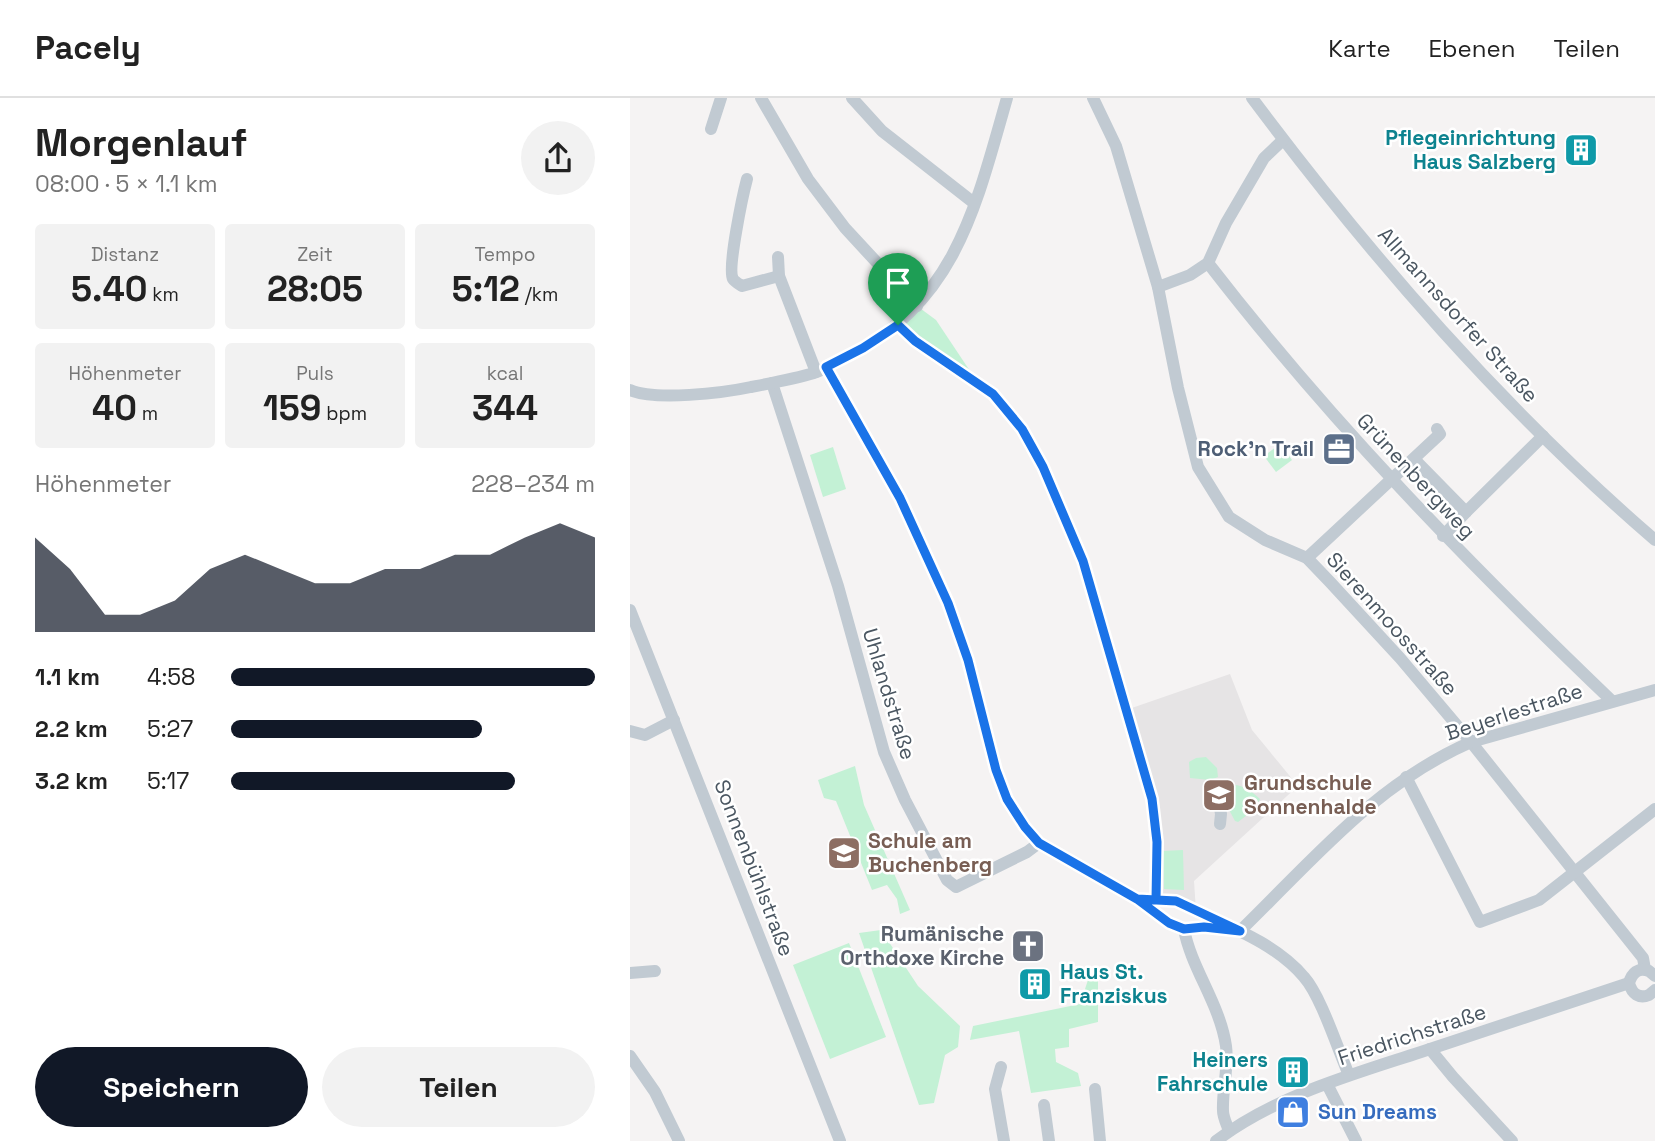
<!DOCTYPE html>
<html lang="de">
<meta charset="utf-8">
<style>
body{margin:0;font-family:"Space Grotesk",sans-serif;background:#f2f2f2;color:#222;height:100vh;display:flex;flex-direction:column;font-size:26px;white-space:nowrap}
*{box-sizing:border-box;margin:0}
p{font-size:23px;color:#767676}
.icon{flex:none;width:38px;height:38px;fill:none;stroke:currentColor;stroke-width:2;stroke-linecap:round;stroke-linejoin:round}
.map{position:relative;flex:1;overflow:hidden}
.panel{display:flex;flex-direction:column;background:#fff;width:630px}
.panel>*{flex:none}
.pin{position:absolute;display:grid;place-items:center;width:60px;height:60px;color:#fff;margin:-72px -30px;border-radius:50% 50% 50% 0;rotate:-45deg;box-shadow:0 0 7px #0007}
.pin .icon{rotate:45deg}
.round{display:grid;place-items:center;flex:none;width:74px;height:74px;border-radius:37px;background:#f2f2f2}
.head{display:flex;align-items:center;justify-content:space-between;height:119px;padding:0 35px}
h1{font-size:38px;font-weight:600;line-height:52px}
.stats{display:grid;grid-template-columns:repeat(3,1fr);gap:10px;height:119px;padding:7px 35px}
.stats div{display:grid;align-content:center;border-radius:7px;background:#f2f2f2;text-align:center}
.stats b{font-size:35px;font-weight:600}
.stats small{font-size:19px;font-weight:400}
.stats p{font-size:19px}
.chart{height:196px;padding:14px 35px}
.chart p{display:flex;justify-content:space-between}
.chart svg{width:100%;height:126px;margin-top:7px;fill:#111827;opacity:.7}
.primary-button{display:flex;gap:14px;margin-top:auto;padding:14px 35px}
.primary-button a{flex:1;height:80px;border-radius:42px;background:#111827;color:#fff;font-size:28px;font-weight:600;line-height:80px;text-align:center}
.primary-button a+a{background:#f2f2f2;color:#222}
ul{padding:0 35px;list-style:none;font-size:23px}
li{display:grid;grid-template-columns:112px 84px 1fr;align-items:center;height:52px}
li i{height:18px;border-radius:9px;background:#111827}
header{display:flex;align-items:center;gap:42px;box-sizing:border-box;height:98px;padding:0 35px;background:#fff;border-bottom:2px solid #e0e0e0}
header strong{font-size:33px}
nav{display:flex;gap:38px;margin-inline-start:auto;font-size:24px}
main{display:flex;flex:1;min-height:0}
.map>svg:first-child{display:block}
.education{fill:#e6e4e5}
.green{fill:#c3f1d5}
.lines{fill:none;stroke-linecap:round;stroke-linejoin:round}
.street{stroke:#c1cad2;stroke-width:12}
.route-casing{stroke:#fff;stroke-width:14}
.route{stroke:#1a73e8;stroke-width:9}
.labels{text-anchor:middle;stroke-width:5;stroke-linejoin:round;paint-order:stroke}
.culture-label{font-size:21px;font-weight:bold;fill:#0d838f;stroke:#fff;text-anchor:end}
.street-label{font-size:21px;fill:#4a5661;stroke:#fff}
.service-label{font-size:21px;font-weight:bold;fill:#4e5e75;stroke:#fff;text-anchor:end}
.education-label{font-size:21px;font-weight:bold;fill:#785e54;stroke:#fff;text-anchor:start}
.worship-label{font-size:21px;font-weight:bold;fill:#5b616d;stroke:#fff;text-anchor:end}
.shop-label{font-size:21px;font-weight:bold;fill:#366cbe;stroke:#fff;text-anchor:start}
</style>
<header>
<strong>Pacely</strong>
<nav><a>Karte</a><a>Ebenen</a><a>Teilen</a></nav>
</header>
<main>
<section class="panel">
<div class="head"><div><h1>Morgenlauf</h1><p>08:00 · 5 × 1.1 km</p></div><a class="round"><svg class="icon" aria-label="share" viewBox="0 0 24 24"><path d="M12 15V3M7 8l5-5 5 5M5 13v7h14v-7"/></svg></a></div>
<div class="stats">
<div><p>Distanz</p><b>5.40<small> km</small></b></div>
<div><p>Zeit</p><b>28:05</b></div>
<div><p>Tempo</p><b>5:12<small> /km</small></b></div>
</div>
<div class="stats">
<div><p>Höhenmeter</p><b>40<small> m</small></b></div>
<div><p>Puls</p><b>159<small> bpm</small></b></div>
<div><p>kcal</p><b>344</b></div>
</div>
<div class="chart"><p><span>Höhenmeter</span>228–234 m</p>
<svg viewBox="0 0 160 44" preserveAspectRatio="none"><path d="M0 44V11L10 22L20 38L30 38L40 33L50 22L60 17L70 22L80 27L90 27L100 22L110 22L120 17L130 17L140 11L150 6L160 11V44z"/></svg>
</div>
<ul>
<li><b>1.1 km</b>4:58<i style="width:100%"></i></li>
<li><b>2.2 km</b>5:27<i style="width:69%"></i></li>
<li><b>3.2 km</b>5:17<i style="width:78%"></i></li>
</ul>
<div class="primary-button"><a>Speichern</a><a>Teilen</a></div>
</section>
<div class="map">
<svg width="1025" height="1043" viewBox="0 0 1025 1043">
<rect width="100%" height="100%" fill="#f5f3f3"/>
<polygon class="education" points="600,576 622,632 668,688 564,783 566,813 526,802 527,744 496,612"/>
<g class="green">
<polygon points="287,208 306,222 348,285 270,226"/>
<polygon points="650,346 662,362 646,374 634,358"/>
<polygon points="203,349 216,391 193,399 180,357"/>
<polygon points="576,659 587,670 588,679 580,682 560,680 559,664 566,660"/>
<polygon points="225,668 234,707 280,812 270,816 267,801 257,787 242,792 206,703 194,700 188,682"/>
<path d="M589 683 596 689C608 683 620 692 630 701L625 711 608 724 605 723 588 691Z"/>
<polygon points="553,752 554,792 534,791 533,753"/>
<polygon points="251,832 288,888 330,928 328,949 315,957 304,1005 289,1007 229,835"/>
<polygon points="219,845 256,939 200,961 163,867"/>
<polygon points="458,882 468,883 468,924 439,931 439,949 425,951 426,964 448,975 451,988 401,995 389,933 340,942 343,928 450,906"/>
</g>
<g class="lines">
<g class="street">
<polyline points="131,0 178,81 215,130 287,208"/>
<polyline points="222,0 252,33 344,105"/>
<polyline points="463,0 486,48 528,189 548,290 568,369 599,419 635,442 677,460 700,484 770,560 841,644 1013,860 1015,871"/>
<path d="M622 0C742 160 873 311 1025 442"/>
<polyline points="81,31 91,0"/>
<path d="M117 81C113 96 97 171 103 181 105 184 109 186 112 188L149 178"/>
<polyline points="148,159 149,178 186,274"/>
<path d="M578 165C700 323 838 465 982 603"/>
<polyline points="528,189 560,177 578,165 596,125 634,60 653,42"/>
<polyline points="268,227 285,242 363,296 392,331 413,369 453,463 522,700 527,744 526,802"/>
<polyline points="196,269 270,400 318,505 338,562 366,672 377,701 395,728 409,745 507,801 539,825 554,831 574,829 610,833"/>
<polyline points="142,285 208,488 254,654 275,702 317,782 326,789 397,754 409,745"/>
<path d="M0 292C25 303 93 295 121 289 142 285 164 281 184 275 197 270 210 262 222 256 327 202 347 104 377 0"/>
<polyline points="784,361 836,414 813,438"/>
<polyline points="836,414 913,338"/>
<polyline points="677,460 810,336 807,331"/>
<polyline points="0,512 210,1043"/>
<polyline points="0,633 15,637 44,622"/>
<polyline points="776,679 850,824 909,802 1025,711"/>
<polyline points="588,698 591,716 590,726"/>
<path d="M518 802C527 802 536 802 545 803 554 805 561 810 569 814 606 831 648 848 674 879 691 898 708 952 719 977"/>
<path d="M554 831C561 870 590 906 596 948 599 969 592 991 593 1013 593 1019 597 1027 599 1033"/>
<path d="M610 833C683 762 745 686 841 644L1025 592"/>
<polyline points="0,875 25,873"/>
<path d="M1025 878 1019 873C1008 869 1002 875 999 885 1002 896 1009 901 1019 897L1025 892"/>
<polyline points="800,951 823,979 882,1043"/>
<polyline points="0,958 25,994 49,1043"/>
<polyline points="371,969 365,991 374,1043"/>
<polyline points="697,986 726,1043"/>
<polyline points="465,991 470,1043"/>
<polyline points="414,1007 419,1043"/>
<path d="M586 1043C645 998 721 977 791 954 860 931 930 908 999 885"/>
</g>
</g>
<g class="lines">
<g class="route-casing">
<polyline id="route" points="268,227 233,250 196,269 270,400 318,505 338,562 366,672 377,701 395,729 409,745 507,801 546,803 610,833 574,829 554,831 539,825 507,801 526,802 527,744 522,701 453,463 413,369 392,331 363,296 285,243 268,227"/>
</g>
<use href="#route" class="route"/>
</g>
<defs>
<g id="building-square" transform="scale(1.75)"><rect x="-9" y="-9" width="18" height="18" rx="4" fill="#0f9aa8" stroke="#fff"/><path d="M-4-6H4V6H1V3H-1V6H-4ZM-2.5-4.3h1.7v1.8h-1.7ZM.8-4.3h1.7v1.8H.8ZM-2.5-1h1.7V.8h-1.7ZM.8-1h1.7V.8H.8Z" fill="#fff"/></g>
<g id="office-square" transform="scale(1.75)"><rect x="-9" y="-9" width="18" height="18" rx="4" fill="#5c6f8a" stroke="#fff"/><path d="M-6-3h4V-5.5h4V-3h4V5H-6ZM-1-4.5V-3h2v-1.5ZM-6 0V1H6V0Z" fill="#fff"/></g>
<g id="school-square" transform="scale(1.75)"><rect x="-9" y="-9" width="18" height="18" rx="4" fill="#8d6e63" stroke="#fff"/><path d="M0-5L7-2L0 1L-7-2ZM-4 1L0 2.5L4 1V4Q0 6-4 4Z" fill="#fff"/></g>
<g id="church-square" transform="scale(1.75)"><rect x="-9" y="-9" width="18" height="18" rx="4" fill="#6b7280" stroke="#fff"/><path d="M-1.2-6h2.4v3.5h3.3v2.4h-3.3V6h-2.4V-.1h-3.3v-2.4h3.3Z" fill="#fff"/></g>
<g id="shop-square" transform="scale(1.75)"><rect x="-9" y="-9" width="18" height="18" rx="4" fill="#3f7fe0" stroke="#fff"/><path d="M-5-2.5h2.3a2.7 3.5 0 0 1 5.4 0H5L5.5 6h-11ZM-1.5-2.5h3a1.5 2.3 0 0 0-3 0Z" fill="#fff"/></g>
</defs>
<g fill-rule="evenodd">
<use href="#building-square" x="951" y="52"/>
<use href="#office-square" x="709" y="351"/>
<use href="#school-square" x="589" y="697"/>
<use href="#school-square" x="214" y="755"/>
<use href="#church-square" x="398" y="848"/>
<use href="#building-square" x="405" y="886"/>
<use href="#building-square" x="663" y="974"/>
<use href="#shop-square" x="663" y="1014"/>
</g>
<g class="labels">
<g class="culture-label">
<text x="926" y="47">Pflegeinrichtung<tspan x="926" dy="24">Haus Salzberg</tspan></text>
<text x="430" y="881" text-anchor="start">Haus St.<tspan x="430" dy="24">Franziskus</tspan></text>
<text x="638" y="969">Heiners<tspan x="638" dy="24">Fahrschule</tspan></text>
</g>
<g class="street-label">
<text transform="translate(828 217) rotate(48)" y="7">Allmannsdorfer Straße</text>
<text transform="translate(786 378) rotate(47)" y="7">Grünenbergweg</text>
<text transform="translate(762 526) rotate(48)" y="7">Sierenmoosstraße</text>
<text transform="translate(259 596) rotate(73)" y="7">Uhlandstraße</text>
<text transform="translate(884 614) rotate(-18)" y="7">Beyerlestraße</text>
<text transform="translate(124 770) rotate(69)" y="7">Sonnenbühlstraße</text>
<text transform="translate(782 937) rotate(-18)" y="7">Friedrichstraße</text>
</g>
<g class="service-label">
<text x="684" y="358">Rock'n Trail</text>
</g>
<g class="education-label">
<text x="614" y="692">Grundschule<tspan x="614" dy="24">Sonnenhalde</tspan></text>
<text x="238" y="750">Schule am<tspan x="238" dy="24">Buchenberg</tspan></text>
</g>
<g class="worship-label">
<text x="374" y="843">Rumänische<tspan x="374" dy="24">Orthdoxe Kirche</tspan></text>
</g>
<g class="shop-label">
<text x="688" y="1021">Sun Dreams</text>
</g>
</g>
</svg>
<div class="pin" style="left:268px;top:227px;background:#1e9e55"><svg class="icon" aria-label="arrive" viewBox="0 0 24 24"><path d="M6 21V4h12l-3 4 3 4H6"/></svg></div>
</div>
</main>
